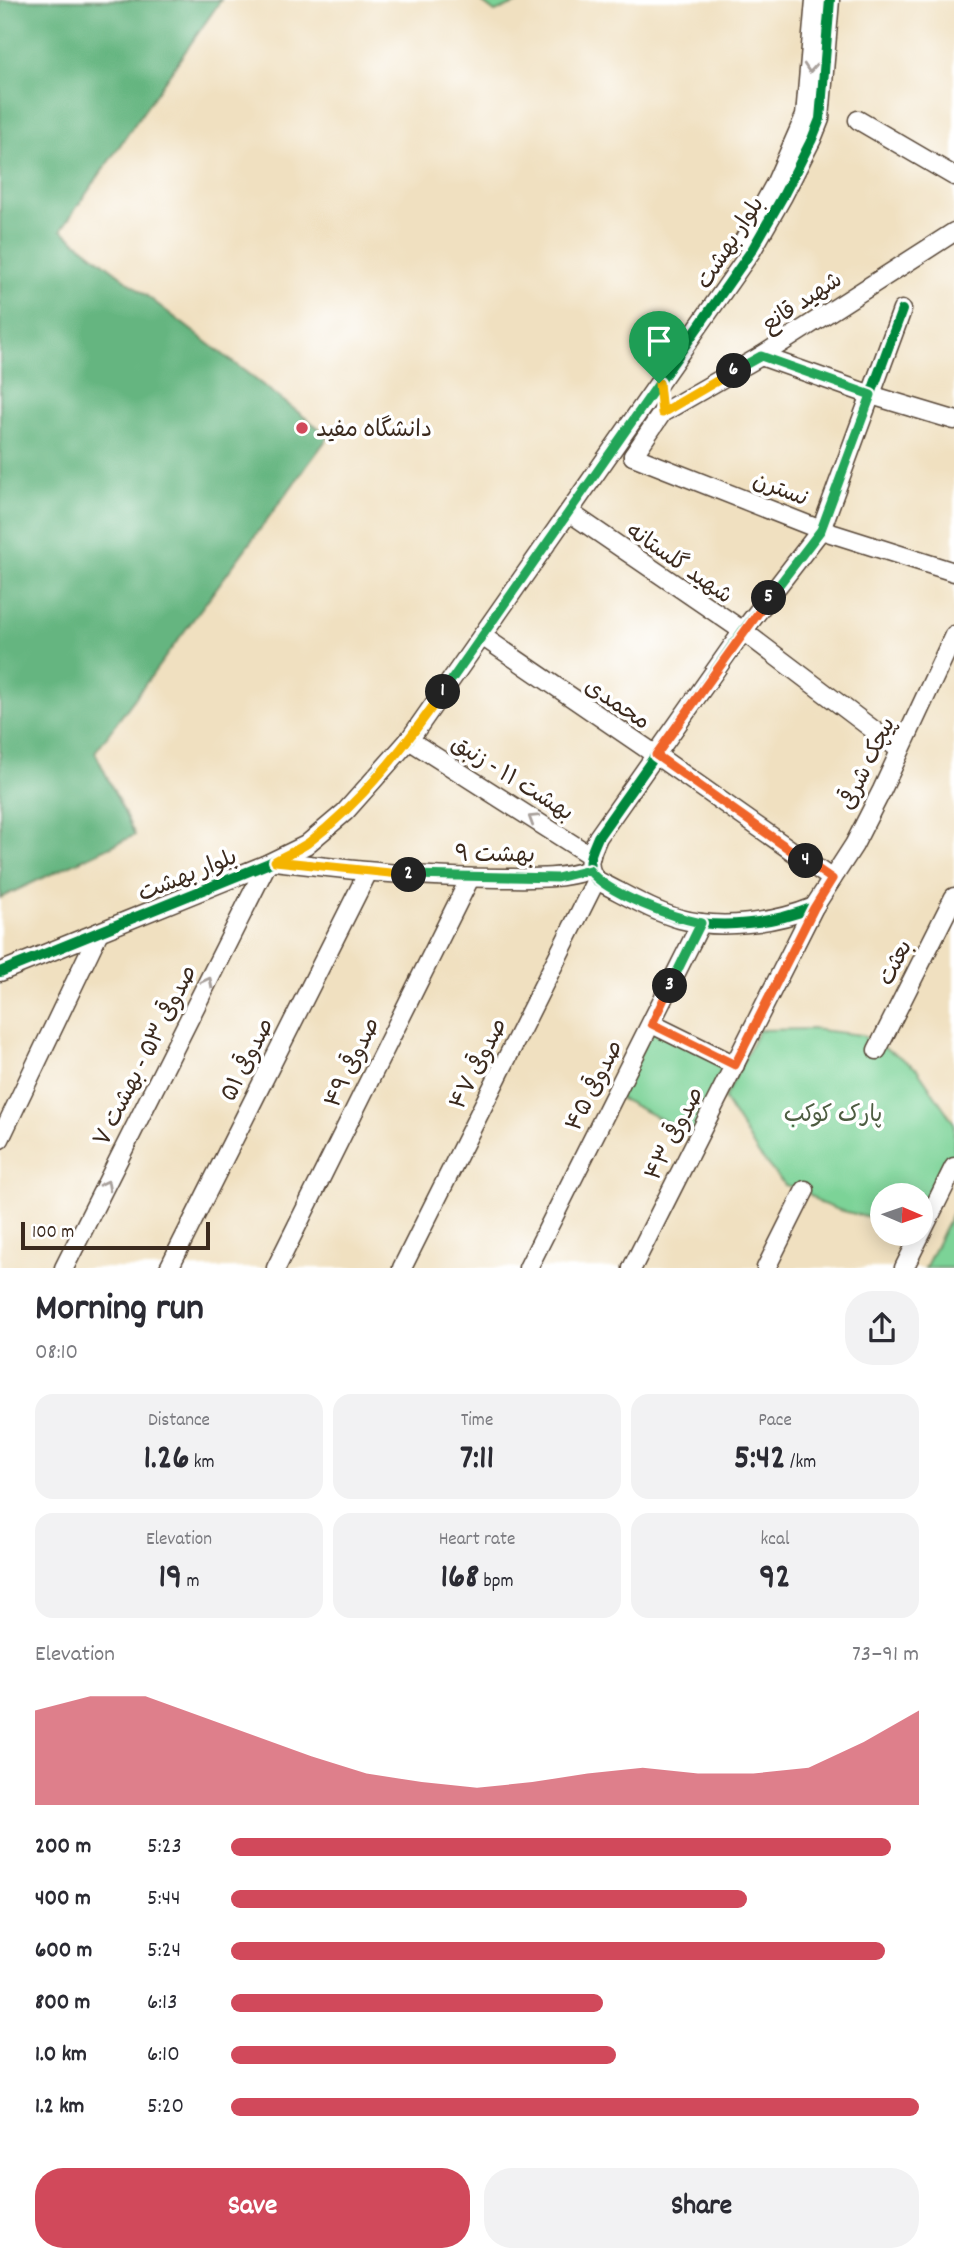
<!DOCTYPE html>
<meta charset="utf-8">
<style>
body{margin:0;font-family:Dekko,"Playpen Sans Arabic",sans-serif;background:#f2f2f3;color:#2b2b33;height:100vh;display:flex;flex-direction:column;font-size:26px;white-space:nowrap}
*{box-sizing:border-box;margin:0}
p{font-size:23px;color:#7c7c81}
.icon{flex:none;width:38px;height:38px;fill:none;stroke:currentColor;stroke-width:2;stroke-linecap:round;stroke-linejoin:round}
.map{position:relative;height:1268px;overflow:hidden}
.panel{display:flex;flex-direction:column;background:#fff;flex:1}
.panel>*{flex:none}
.needle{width:46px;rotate:92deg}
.fabs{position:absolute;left:870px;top:1183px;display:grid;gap:14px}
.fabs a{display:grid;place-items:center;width:63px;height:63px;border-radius:50%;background:#fff;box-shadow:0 4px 18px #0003;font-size:35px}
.scale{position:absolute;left:21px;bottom:18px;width:189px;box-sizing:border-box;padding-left:7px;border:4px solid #3b2a1e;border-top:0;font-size:19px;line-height:24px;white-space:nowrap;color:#3b2a1e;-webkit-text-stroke:5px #fff;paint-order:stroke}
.pin{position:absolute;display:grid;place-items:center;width:60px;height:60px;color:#fff;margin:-72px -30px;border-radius:50% 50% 50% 0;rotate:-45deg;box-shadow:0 0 7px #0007}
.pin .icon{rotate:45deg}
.km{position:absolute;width:35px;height:35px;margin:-18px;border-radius:50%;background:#222;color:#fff;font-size:19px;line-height:35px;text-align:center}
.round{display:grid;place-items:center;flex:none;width:74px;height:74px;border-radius:28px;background:#f2f2f3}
.head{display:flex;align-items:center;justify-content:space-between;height:119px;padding:0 35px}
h1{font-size:38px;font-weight:700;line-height:52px}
.stats{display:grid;grid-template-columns:repeat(3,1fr);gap:10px;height:119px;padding:7px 35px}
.stats div{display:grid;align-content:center;border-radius:18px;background:#f2f2f3;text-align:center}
.stats b{font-size:35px;font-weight:700}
.stats small{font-size:19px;font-weight:400}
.stats p{font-size:19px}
.chart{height:196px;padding:14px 35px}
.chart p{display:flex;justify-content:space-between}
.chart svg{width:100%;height:126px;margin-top:7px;fill:#d1495b;opacity:.7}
.action{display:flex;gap:14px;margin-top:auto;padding:14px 35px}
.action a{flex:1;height:80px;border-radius:28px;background:#d1495b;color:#fff;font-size:28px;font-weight:700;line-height:80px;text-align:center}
.action a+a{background:#f2f2f3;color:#2b2b33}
ul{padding:0 35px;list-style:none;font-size:23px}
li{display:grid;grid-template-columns:112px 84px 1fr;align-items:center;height:52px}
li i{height:18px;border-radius:9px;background:#d1495b}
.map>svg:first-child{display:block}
.green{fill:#7cd397;stroke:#5c7e5a;stroke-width:2}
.forest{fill:#65b580;stroke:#50704f;stroke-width:2}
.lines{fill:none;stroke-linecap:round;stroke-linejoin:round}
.minor-casing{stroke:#564536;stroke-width:21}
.minor{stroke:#fff;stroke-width:18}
.cycleway-casing{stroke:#fff;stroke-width:15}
.cycleway{stroke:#00873e;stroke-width:10}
.oneway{stroke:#a79f9a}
.split-1-casing{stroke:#fff;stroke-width:14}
.split-2-casing{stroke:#fff;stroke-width:14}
.split-3-casing{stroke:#fff;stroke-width:14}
.split-4-casing{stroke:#fff;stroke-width:14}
.split-5-casing{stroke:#fff;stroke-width:14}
.split-6-casing{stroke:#fff;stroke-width:14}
.split-7-casing{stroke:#fff;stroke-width:14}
.split-1{stroke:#22a559;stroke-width:9}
.split-2{stroke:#f5b400;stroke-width:9}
.split-3{stroke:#22a559;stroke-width:9}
.split-4{stroke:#f0652b;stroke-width:9}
.split-5{stroke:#f0652b;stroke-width:9}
.split-6{stroke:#22a559;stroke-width:9}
.split-7{stroke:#f5b400;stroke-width:9}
.poi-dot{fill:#d1495b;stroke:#fff;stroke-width:2.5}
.labels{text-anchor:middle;stroke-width:7;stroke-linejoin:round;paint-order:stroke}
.street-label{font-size:23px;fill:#3b2a1e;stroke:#fff}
.poi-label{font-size:23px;fill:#3b2a1e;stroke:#fff;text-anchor:start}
.park-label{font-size:23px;fill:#4e5d42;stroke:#fff}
</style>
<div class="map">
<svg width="954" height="1268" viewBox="0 0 954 1268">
<rect width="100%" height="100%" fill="#fff"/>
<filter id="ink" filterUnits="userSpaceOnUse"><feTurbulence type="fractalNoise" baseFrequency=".0143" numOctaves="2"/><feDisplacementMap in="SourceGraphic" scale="14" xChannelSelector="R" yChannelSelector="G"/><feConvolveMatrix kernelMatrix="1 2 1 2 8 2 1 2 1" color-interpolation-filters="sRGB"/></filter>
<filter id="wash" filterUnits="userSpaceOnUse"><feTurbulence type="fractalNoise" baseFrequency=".00686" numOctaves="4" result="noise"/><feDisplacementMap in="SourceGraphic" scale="28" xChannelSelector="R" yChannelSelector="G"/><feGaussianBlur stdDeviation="1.57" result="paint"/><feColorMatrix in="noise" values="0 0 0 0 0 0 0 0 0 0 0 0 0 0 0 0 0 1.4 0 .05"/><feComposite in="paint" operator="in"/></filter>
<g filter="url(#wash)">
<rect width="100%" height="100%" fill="#f0e0c0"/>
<g class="green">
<polygon points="479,0 525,0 495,12"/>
<polygon points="653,1027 732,1066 696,1137 617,1097"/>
<polygon points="811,1029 861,1035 897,1055 917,1069 954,1123 954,1153 923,1215 921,1215 920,1195 882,1195 882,1217 867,1217 839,1210 820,1203 805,1190 785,1185 759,1155 724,1099 759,1030"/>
<polygon points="954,1209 954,1268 925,1268"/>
</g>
<polygon class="forest" points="0,0 221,0 61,230 329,436 95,752 135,835 0,898"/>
</g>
<g filter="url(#ink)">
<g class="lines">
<g class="minor-casing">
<g id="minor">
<polyline points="858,120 954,176"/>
<polyline points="744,240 776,182 805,116 815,0"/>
<polyline points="761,356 871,395 954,420"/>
<polyline points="633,456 662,413 761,356 954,232"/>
<polyline points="633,456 821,530 954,572"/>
<polyline points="569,512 743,631 900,750"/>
<polyline points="482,636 656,755 832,879"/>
<polyline points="409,740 591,856"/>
<path d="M275 861C349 870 423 878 499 878 530 878 559 880 589 870"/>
<path d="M814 907C775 923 721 930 680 919 651 911 623 893 596 880 584 864 591 854 598 837L743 631 821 530 902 310"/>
<polyline points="0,972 267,864 306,845 345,812 409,740 752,250 783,196 812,139 820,119 830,0"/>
<polyline points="652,1024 735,1065"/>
<polyline points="877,1050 954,897"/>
<polyline points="0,1139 99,932"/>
<polyline points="64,1268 267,864"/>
<polyline points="169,1268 368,872"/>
<polyline points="276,1268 470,878"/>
<polyline points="402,1268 596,880"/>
<polyline points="528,1268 701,923"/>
<polyline points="632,1268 814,907 854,845 882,790 954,635"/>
<polyline points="766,1268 805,1190"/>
<polyline points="904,1268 954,1167"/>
</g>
</g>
<use href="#minor" class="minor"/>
<g class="cycleway-casing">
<g id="cycleway">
<path d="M814 907C775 923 721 930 680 919 651 911 623 893 596 880 584 864 591 854 598 837L743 631 821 530 902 310"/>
<polyline points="0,972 267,864 306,845 345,812 409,740 752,250 783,196 812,139 820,119 830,0"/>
</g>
</g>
<use href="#cycleway" class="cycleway"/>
</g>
<defs><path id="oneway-chevron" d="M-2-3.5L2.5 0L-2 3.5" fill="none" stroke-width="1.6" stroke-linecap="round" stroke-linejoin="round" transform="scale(1.75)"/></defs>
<g class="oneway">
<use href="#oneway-chevron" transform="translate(810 68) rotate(94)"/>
<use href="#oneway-chevron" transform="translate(533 819) rotate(-148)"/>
<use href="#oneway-chevron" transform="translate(208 982) rotate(-63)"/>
<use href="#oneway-chevron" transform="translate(106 1185) rotate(-63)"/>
</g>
</g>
<g class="lines" filter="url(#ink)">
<g class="split-1-casing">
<polyline id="split-1" points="443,692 659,383"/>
</g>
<g class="split-2-casing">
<path id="split-2" d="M409 875 275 861C285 855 298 850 308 843 362 802 404 747 443 692"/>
</g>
<g class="split-3-casing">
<path id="split-3" d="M409 875 557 878 589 870C607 894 672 917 701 923L670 986"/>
</g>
<g class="split-4-casing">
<polyline id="split-4" points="670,986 652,1024 735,1065 814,908 832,879 806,861"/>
</g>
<g class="split-5-casing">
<polyline id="split-5" points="769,598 656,755 806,861"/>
</g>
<g class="split-6-casing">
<polyline id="split-6" points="734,371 761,356 871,395 821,530 769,598"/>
</g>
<g class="split-7-casing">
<polyline id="split-7" points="659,383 662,413 734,371"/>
</g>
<use href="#split-1" class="split-1"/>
<use href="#split-2" class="split-2"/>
<use href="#split-3" class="split-3"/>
<use href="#split-4" class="split-4"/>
<use href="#split-5" class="split-5"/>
<use href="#split-6" class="split-6"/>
<use href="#split-7" class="split-7"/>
</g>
<circle class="poi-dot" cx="302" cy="428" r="7"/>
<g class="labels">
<g class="street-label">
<text transform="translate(729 242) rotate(-57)" y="8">بلوار بهشت</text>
<text transform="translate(801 301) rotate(-33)" y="8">شهید قانع</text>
<text transform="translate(781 488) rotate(21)" y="8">نسترن</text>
<text transform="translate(680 562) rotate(35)" y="8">شهید گلستانه</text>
<text transform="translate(618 703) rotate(34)" y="8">محمدی</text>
<text transform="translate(866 763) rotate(-64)" y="8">پیچک شرقی</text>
<text transform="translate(513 777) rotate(32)" y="8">بهشت ۱۱ - زنبق</text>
<text transform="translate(495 853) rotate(1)" y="8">بهشت ۹</text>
<text transform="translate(187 874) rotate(-22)" y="8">بلوار بهشت</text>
<text transform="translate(894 962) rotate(-63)" y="8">بعثت</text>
<text transform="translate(144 1055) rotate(-63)" y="8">صدوقی ۵۳ - بهشت ۷</text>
<text transform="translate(246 1059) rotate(-63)" y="8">صدوقی ۵۱</text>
<text transform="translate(351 1062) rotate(-64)" y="8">صدوقی ۴۹</text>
<text transform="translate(477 1063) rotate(-63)" y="8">صدوقی ۴۷</text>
<text transform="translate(593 1085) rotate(-63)" y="8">صدوقی ۴۵</text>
<text transform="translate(673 1133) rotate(-63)" y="8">صدوقی ۴۳</text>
</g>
<g class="poi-label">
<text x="316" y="436">دانشگاه مفید</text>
</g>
<g class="park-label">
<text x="833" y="1121">پارک کوکب</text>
</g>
</g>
</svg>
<div class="fabs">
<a><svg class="needle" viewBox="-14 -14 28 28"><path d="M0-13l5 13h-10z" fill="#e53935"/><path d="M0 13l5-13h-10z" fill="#7c7c81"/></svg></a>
</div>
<div class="scale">100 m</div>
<div class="pin" style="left:659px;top:383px;background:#1e9e55"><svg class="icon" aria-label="arrive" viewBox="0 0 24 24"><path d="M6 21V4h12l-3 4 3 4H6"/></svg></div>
<b class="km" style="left:443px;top:692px">1</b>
<b class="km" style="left:409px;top:875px">2</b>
<b class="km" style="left:670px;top:986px">3</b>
<b class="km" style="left:806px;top:861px">4</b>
<b class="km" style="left:769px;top:598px">5</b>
<b class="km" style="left:734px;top:371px">6</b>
</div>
<section class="panel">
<div class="head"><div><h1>Morning run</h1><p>08:10</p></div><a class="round"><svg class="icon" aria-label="share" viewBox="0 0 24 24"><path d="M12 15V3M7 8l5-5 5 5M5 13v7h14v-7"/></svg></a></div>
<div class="stats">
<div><p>Distance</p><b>1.26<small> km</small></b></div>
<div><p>Time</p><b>7:11</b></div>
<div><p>Pace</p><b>5:42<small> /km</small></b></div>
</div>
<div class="stats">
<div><p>Elevation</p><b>19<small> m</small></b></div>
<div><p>Heart rate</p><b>168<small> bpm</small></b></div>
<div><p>kcal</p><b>92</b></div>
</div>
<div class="chart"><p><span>Elevation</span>73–91 m</p>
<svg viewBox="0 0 160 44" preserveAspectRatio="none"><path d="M0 44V11L10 6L20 6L30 13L40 20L50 27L60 33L70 36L80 38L90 36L100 33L110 31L120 33L130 33L140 31L150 22L160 11V44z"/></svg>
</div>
<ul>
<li><b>200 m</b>5:23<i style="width:96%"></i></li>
<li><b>400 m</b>5:44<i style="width:75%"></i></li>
<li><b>600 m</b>5:24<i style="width:95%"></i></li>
<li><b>800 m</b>6:13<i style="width:54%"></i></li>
<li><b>1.0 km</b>6:10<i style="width:56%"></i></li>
<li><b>1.2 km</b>5:20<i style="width:100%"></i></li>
</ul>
<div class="action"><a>Save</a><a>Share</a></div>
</section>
